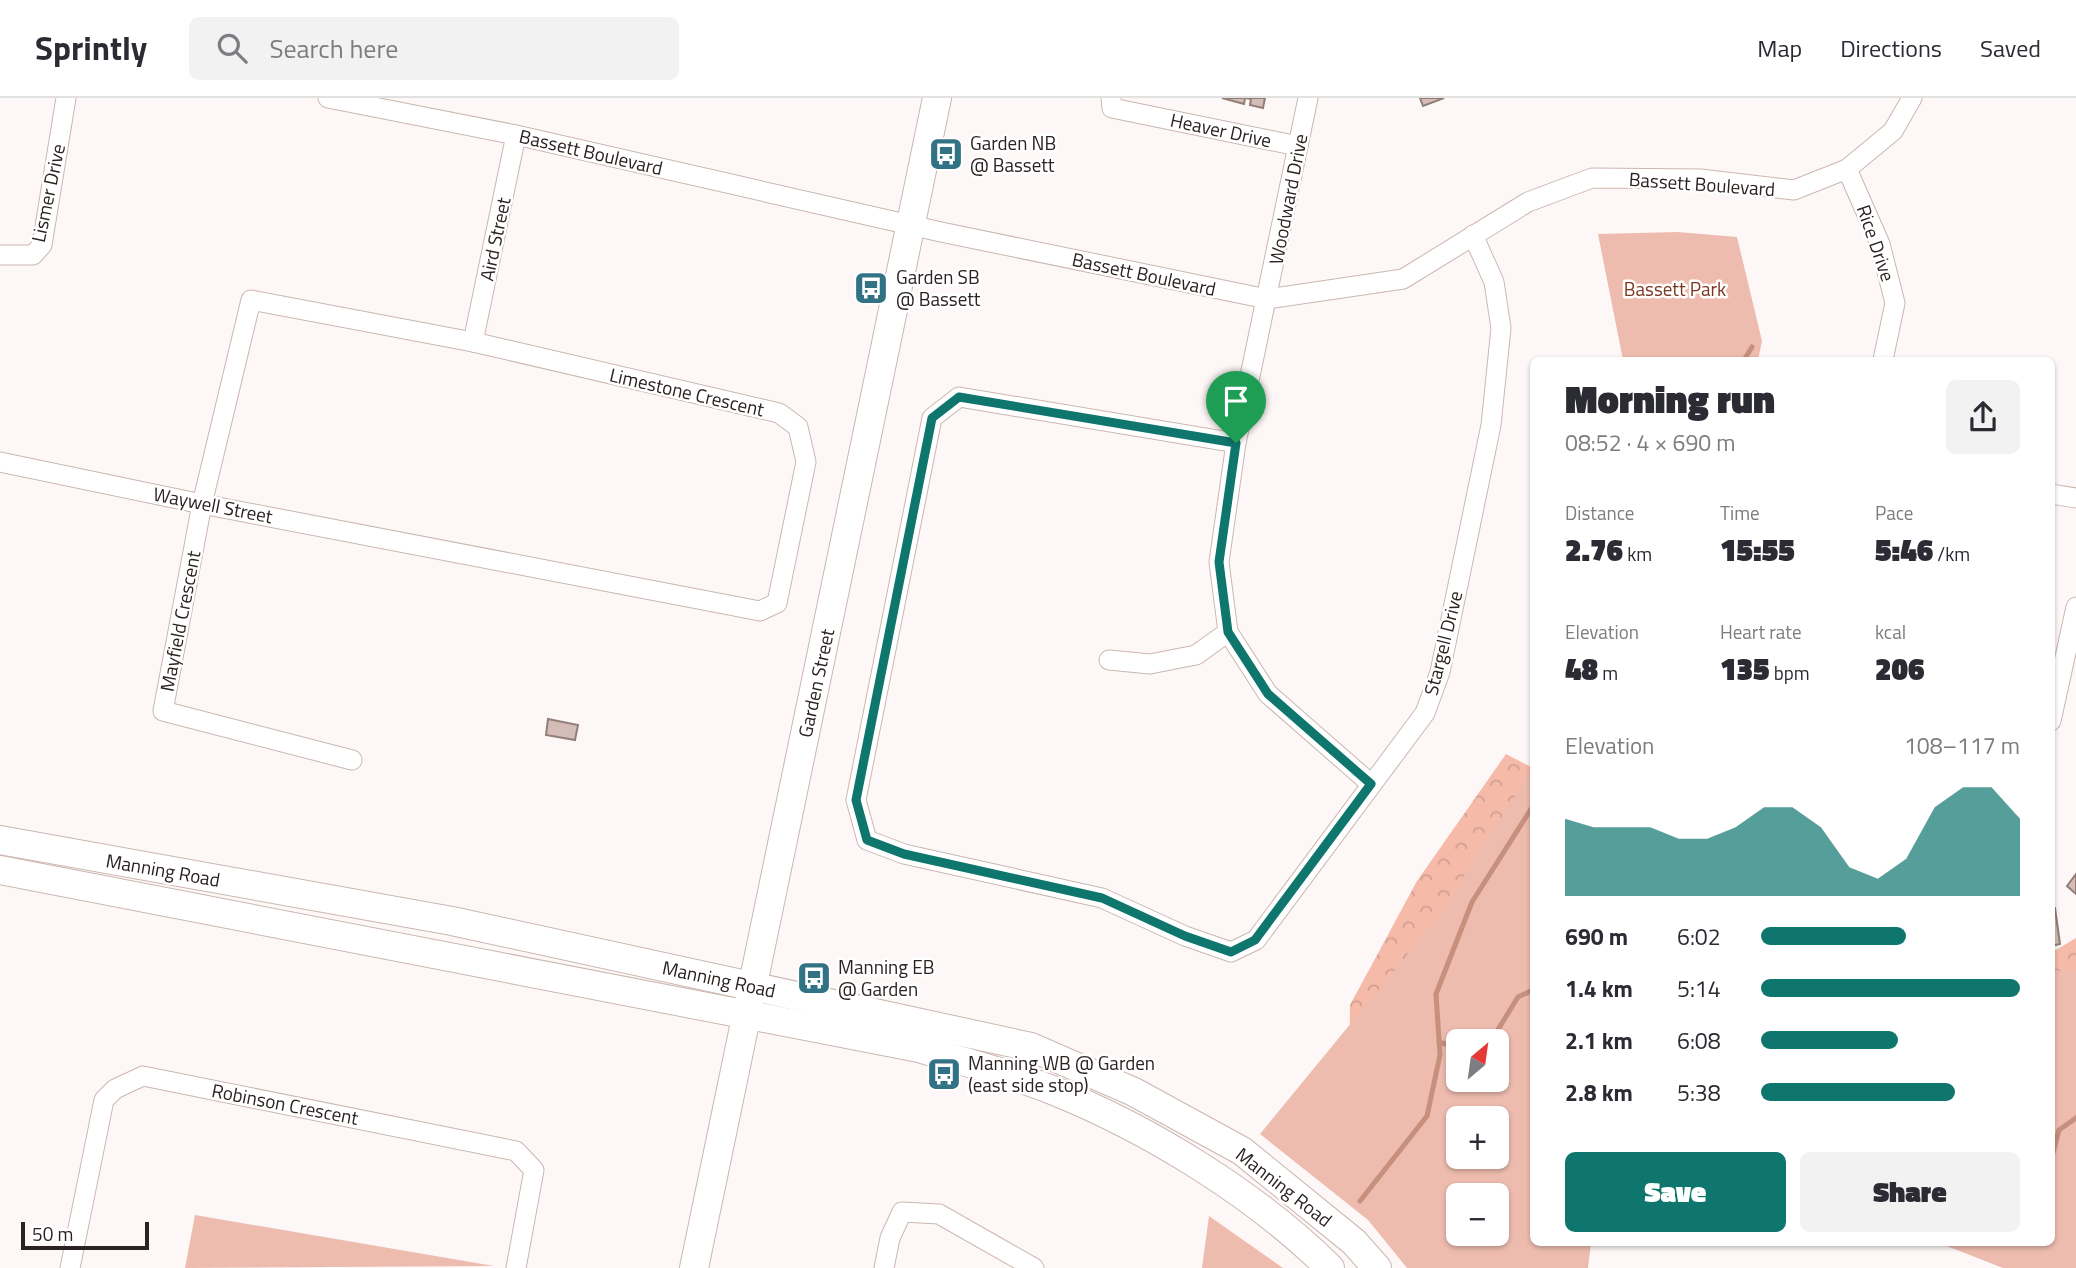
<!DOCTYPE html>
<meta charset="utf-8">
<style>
body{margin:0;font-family:"Titillium Web",sans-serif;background:#f2f2f3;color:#2b2b33;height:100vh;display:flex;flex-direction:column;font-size:26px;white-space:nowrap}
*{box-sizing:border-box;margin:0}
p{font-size:23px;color:#7c7c81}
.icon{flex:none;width:38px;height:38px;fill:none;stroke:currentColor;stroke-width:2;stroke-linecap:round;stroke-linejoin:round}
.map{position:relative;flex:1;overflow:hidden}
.details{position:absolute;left:1530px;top:259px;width:525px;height:889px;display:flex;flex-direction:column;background:#fff;border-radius:10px;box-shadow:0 2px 5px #0004}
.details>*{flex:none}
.needle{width:46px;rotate:29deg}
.tools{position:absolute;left:1446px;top:931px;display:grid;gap:14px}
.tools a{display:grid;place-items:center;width:63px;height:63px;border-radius:10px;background:#fff;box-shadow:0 2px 5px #0004;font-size:35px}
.scale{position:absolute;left:21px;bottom:18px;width:128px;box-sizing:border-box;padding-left:7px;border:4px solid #2b2321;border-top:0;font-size:19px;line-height:24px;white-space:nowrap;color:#2b2321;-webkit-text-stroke:5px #fff;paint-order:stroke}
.pin{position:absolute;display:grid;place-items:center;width:60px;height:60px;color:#fff;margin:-72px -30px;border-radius:50% 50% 50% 0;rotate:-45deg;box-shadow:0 0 7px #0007}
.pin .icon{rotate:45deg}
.round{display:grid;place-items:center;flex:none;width:74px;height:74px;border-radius:10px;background:#f2f2f3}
.head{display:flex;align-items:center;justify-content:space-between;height:119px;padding:0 35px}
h1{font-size:38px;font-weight:800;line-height:52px}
.figures{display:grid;grid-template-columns:repeat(3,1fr);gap:10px;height:119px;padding:7px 35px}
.figures div{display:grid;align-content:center}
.figures b{font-size:30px;font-weight:800}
.figures small{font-size:19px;font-weight:400}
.figures p{font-size:19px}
.chart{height:196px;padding:14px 35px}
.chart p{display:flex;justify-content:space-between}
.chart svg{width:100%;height:126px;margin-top:7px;fill:#0f766e;opacity:.7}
.action{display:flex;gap:14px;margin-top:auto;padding:14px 35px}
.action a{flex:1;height:80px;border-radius:10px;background:#0f766e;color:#fff;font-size:28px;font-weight:800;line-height:80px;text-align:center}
.action a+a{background:#f2f2f3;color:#2b2b33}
ul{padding:0 35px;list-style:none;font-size:23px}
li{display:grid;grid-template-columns:112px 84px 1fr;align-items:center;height:52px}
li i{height:18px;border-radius:9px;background:#0f766e}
header{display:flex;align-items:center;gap:42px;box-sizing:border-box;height:98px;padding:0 35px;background:#fff;border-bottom:2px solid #e1e1e2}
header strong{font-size:33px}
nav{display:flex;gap:38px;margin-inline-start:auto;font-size:24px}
.search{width:490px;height:63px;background:#f2f2f3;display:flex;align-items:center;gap:18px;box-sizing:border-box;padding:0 24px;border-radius:10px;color:#7c7c81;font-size:26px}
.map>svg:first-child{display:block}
.forest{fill:url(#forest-crowns);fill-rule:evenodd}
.park{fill:#edbcae;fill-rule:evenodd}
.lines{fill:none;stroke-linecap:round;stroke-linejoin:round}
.stream{stroke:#c78f7e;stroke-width:5}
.building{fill:#d3bdb6;stroke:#937e78;stroke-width:2}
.street-casing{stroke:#ccb6b0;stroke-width:21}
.secondary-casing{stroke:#ccb6b0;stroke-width:30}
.street{stroke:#fff;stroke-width:19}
.secondary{stroke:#fff;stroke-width:28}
.route-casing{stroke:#fff;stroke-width:14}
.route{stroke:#0f766e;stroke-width:9}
.labels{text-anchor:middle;stroke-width:5;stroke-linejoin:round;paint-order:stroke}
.street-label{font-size:19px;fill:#2b2321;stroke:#fff}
.poi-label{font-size:19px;fill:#2b2321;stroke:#fff;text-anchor:start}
.park-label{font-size:19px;fill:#7c3621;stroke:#fff}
</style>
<header>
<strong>Sprintly</strong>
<div class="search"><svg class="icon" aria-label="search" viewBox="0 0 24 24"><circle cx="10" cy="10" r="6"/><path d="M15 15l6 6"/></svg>Search here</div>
<nav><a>Map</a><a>Directions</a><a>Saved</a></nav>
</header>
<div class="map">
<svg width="2076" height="1170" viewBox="0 0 2076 1170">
<defs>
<pattern id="forest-crowns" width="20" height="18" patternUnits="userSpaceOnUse" patternTransform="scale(1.75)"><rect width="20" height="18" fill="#f5baa8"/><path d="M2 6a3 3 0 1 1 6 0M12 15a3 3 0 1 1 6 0" fill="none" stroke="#d2a090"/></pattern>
</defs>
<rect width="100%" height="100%" fill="#fdf8f7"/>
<g class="forest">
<path d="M1506 656 1533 670V1014L1458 1020 1349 992 1350 907 1417 783ZM1458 943H1496V982H1458Z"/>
<polygon points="2076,840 2076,965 2051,963 2051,851 2056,852"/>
</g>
<g class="park">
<polygon points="1678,134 1737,139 1762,243 1758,262 1623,262 1598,136"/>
<path d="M1533 670V1144L1591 1145 1588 1170H1407L1368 1122 1260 1036 1439 818ZM1458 943H1496V982H1458ZM1496 1020V1059H1458V1020ZM1496 1097V1136H1458V1097Z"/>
<polygon points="2051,872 2076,874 2076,1170 2003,1170 1939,1145 2051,1144"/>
<polygon points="195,1117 494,1168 185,1170"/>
<polygon points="1209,1118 1283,1170 1202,1170"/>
</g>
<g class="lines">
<g class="stream">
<polyline points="1744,262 1752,249"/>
<polyline points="1491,943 1518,899 1533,892"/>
<polyline points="1439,944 1458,950"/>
<polyline points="2051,1062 2059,1032 2076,1020"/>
<polyline points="1360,1103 1427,1018 1440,957 1436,896 1472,804 1533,708"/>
</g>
</g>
<g class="building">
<polygon points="1222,0 1265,0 1263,10 1250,7 1251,1 1245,0 1244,6"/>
<polygon points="1420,0 1444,0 1423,8"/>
<polygon points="548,621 578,627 575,642 546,637"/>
<polygon points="2076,776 2076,796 2067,788"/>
<polygon points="2051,810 2055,810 2060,846 2051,848"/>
</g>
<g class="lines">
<g class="street-casing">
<g id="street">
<polyline points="328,0 516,37 941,134 1267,201 1403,181 1528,104 1592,80 1700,81 1794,92 1847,71 1893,33 1912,0"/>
<polyline points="1111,0 1112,10 1298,48"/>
<polyline points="1308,0 1236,345 1219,464 1228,534 1268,596 1371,686"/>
<polyline points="1847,71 1880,146 1895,205 1883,262"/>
<polyline points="0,157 33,157 42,147 66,0"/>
<polyline points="473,244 516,37"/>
<polyline points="1236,345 959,299 932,320 856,702 867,742 904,756 1102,800 1185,838 1231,854 1256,842 1425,615 1440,574 1491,327 1501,230 1494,184 1473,137"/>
<polyline points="0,364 202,406 760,513 777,505 806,364 798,329 779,315 473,244 251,202 202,406 163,613 352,662"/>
<polyline points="2051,396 2076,400"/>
<polyline points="1109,562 1150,566 1196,557 1228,534"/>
<polyline points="2051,623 2076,509"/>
<polyline points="70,1170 104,1002 115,991 143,978 516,1053 534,1072 516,1170"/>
<polyline points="884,1170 890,1140 902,1114 939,1116 1034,1170"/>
</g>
</g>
<g class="secondary-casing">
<g id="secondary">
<polyline points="0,742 452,823 1031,949 1134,994 1242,1053 1354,1144 1377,1170"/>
<path d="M0 772 919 950C963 964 1009 975 1052 992 1149 1031 1255 1096 1330 1170"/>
<polyline points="694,1170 937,0"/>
</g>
</g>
<use href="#street" class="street"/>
<use href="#secondary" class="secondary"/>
</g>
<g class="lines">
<g class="route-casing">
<polygon id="route" points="959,299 1236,345 1219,464 1228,534 1268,596 1371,686 1255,842 1231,854 1185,838 1102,800 904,756 867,742 856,702 932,320"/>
</g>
<use href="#route" class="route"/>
</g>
<defs>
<g id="bus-square" transform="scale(1.75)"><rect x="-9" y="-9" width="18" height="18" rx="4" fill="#317385" stroke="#fff"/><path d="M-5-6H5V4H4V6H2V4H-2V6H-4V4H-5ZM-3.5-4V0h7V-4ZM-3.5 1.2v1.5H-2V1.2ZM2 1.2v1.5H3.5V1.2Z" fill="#fff"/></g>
</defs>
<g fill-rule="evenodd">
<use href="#bus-square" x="946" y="56"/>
<use href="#bus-square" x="871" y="190"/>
<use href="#bus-square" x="814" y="880"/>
<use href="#bus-square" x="944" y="976"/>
</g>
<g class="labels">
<g class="street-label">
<text transform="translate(1221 32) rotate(12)" y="7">Heaver Drive</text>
<text transform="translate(591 54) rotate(13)" y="7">Bassett Boulevard</text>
<text transform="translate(1702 86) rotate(4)" y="7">Bassett Boulevard</text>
<text transform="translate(48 95) rotate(-78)" y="7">Lismer Drive</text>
<text transform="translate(1288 101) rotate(-79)" y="7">Woodward Drive</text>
<text transform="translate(495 141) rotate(-78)" y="7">Aird Street</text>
<text transform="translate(1876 145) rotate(71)" y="7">Rice Drive</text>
<text transform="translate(1144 176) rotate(12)" y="7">Bassett Boulevard</text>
<text transform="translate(687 294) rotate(13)" y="7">Limestone Crescent</text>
<text transform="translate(213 407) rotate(11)" y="7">Waywell Street</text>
<text transform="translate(180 523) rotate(-79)" y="7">Mayfield Crescent</text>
<text transform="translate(1443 545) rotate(-76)" y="7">Stargell Drive</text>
<text transform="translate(816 585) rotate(-78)" y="7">Garden Street</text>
<text transform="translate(163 772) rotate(10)" y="7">Manning Road</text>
<text transform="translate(719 881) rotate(12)" y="7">Manning Road</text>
<text transform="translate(285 1006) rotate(11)" y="7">Robinson Crescent</text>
<text transform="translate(1284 1089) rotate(38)" y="7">Manning Road</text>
</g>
<g class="poi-label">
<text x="970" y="52">Garden NB<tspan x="970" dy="22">@ Bassett</tspan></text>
<text x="896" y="186">Garden SB<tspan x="896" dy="22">@ Bassett</tspan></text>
<text x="838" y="876">Manning EB<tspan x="838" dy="22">@ Garden</tspan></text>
<text x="968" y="972">Manning WB @ Garden<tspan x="968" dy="22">(east side stop)</tspan></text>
</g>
<g class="park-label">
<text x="1675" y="198">Bassett Park</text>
</g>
</g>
</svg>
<div class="tools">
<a><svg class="needle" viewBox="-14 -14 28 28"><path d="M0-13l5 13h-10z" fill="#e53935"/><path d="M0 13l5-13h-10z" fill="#7c7c81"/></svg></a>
<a>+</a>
<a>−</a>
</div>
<div class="scale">50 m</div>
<div class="pin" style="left:1236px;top:345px;background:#1e9e55"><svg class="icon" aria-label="arrive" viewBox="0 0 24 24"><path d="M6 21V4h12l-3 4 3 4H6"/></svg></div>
<section class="details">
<div class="head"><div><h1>Morning run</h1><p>08:52 · 4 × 690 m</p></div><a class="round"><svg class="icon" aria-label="share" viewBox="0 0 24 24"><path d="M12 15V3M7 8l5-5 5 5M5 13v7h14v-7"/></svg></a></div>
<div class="figures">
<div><p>Distance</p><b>2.76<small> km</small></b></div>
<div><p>Time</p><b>15:55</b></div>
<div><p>Pace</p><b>5:46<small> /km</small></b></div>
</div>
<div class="figures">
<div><p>Elevation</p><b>48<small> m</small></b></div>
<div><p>Heart rate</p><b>135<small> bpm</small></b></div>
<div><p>kcal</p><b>206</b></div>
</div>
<div class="chart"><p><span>Elevation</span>108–117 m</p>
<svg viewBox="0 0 160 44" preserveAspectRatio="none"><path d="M0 44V17L10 20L20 20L30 20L40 24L50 24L60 20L70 13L80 13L90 20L100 34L110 38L120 31L130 13L140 6L150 6L160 17V44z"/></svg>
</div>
<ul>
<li><b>690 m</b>6:02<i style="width:56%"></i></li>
<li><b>1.4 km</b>5:14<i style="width:100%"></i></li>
<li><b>2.1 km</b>6:08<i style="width:53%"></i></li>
<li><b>2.8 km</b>5:38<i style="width:75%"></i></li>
</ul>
<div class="action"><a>Save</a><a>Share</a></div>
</section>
</div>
